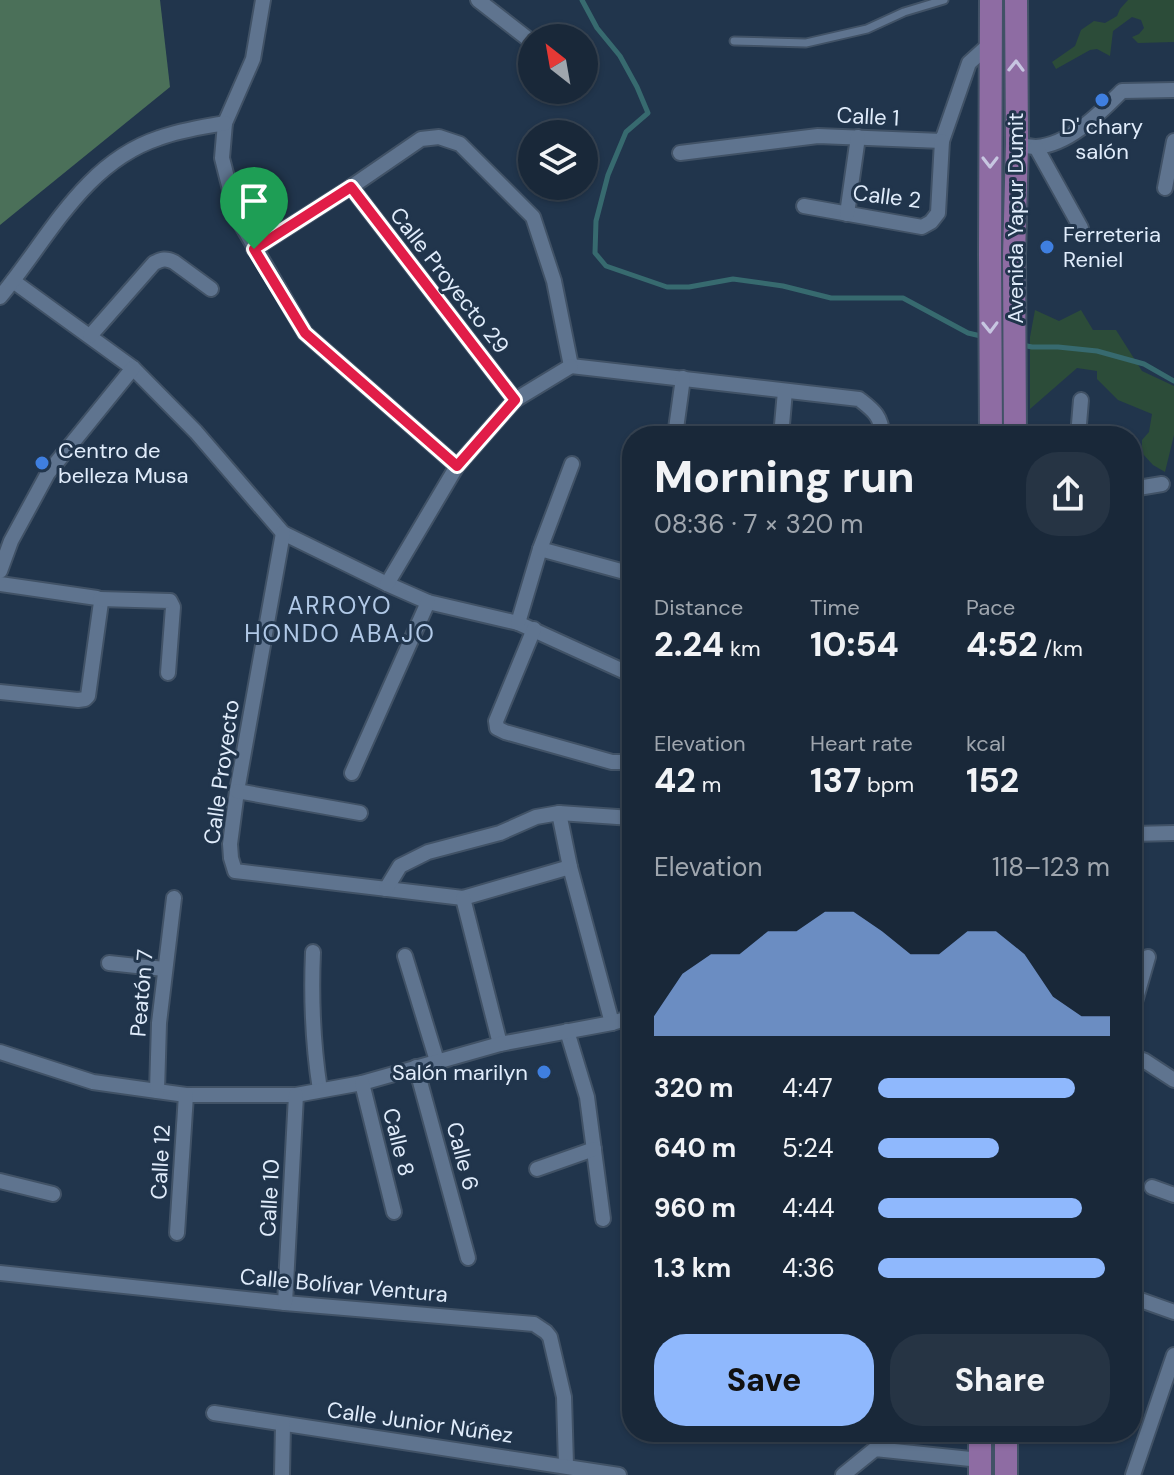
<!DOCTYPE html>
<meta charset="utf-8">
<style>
body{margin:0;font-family:"DM Sans",sans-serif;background:#263444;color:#f1f3f6;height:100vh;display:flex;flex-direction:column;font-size:30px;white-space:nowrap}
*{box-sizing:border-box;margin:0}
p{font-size:26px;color:#9fa6ae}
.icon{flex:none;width:44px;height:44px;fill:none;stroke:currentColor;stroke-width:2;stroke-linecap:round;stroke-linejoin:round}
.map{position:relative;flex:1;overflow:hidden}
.details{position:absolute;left:622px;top:426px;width:520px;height:1016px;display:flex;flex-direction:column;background:#192839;border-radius:32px;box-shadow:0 2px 6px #0004,0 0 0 2px #374453}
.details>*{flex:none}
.needle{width:52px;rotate:329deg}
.buttons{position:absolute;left:518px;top:24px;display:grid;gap:16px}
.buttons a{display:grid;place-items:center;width:80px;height:80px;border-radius:50%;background:#192839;box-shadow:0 2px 6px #0004,0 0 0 2px #374453;font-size:40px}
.pin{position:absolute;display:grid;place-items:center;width:68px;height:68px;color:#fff;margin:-82px -34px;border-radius:50% 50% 50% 0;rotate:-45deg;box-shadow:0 0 8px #0007}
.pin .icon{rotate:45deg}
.round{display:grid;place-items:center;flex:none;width:84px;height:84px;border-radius:32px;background:#263444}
.overview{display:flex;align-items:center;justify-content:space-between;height:136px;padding:0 32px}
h1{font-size:44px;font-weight:800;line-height:60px}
.stats{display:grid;grid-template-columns:repeat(3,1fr);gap:12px;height:136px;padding:8px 32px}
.stats div{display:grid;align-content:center}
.stats b{font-size:34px;font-weight:800}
.stats small{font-size:22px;font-weight:400}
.stats p{font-size:22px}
.chart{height:224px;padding:16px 32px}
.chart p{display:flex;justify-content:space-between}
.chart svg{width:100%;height:144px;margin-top:8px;fill:#8fb8fd;opacity:.7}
.cta{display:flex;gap:16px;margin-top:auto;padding:16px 32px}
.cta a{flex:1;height:92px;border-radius:32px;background:#8fb8fd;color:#111;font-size:32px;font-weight:800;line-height:92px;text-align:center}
.cta a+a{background:#263444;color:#f1f3f6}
ul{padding:0 32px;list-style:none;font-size:26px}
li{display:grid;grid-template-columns:128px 96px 1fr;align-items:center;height:60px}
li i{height:20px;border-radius:10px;background:#8fb8fd}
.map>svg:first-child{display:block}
.green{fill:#2c4c39}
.forest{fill:#4b7059}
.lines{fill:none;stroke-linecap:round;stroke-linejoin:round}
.stream{stroke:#376a6f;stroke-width:5}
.lane-casing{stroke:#415266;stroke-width:11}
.street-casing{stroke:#415266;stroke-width:18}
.primary-casing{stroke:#415266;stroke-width:26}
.lane{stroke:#5f748f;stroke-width:7}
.street{stroke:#5f748f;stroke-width:14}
.primary{stroke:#8e6ca3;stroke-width:22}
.oneway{stroke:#c7c6e1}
.route-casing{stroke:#fff;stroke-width:16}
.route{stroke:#e11d48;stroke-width:10}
.shop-dot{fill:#3f7fe0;stroke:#21354c;stroke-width:3}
.labels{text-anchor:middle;stroke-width:6;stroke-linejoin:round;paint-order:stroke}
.street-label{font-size:22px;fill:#e0ecfb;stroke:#21354c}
.poi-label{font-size:22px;fill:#e0ecfb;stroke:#21354c;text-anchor:start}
.neighbourhood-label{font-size:24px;letter-spacing:2px;fill:#b1c9e7;stroke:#21354c}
</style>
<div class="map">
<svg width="1174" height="1475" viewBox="0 0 1174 1475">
<rect width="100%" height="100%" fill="#21354c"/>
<g class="green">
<polygon points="1128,0 1174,0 1174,42 1138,43 1132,37 1139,34 1144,28 1141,20 1132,17 1113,31 1110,56 1097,49 1090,50 1056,69 1052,62 1075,46 1081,30 1094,21 1105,23 1117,16 1120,9"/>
<polygon points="1035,310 1059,321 1081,310 1093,330 1116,330 1142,371 1174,386 1174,435 1165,472 1153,465 1142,453 1142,440 1149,432 1152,414 1118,400 1097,379 1097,371 1077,368 1030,409 1030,337"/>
</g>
<polygon class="forest" points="0,0 160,0 170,87 0,225"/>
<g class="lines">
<g class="stream">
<polyline points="582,0 597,28 620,56 637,87 648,113 626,132 608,175 596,221 595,253 606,266 667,287 689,287 733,279 783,286 831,298 903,298 968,333 985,337"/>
<polyline points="1022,345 1032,347 1058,347 1097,351 1144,364 1174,381"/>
</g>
<g class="lane-casing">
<polyline id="lane" points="734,41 806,43 867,29 904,12 944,0"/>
</g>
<g class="street-casing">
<g id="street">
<polyline points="263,0 253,59 225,123 222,158 237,217 305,333 457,466"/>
<polyline points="478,0 532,42"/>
<path d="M1017 144C1022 145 1030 147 1036 147 1069 145 1100 113 1122 91L1174 90"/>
<polyline points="1036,147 1081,228"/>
<polyline points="680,153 818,136 942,141 969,63 991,43"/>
<polyline points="351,187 515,400"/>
<polyline points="1165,188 1174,141"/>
<polyline points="804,206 922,227 931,222 938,213 942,141"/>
<polyline points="847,214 858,137"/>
<polyline points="254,249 351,187 421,139 439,137 460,144 533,217 554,281 571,366"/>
<polyline points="13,281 133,368 196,432 283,533 387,584 428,602 518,623 632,675"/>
<path d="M0 297C48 240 83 163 159 138 180 130 203 127 225 123"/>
<path d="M90 336 154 263C162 259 166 258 174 262L211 289"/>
<path d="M571 366 859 399C873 410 882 416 882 436"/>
<polyline points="675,436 683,378"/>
<polyline points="781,436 785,391"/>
<polyline points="1078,436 1081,400"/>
<polyline points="1132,489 1162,484"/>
<polyline points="283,533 237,791 230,844 231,858 235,871 463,898 570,867"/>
<polyline points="540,549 632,574"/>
<polyline points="0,571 11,541 48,473 133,368"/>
<polyline points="0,584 97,598 101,602 88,696 85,699 78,700 0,692"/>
<polyline points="387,584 457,466 515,400 571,366"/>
<polyline points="100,599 170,601 173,607 168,673"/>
<polyline points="518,623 540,549 572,464"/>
<polyline points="534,629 496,721 497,728 505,732 612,762 632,762"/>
<polyline points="352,773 428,602"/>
<polyline points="237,791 360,813"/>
<polyline points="559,813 570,867 612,1023"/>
<polyline points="1132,834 1174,833"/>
<polyline points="386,889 400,866 428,852 500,833 536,817 559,813 632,818"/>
<polyline points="463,898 500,1044"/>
<path d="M313 952C311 998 313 1045 320 1090"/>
<polyline points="405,956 437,1061"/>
<polyline points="109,963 164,969"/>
<polyline points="1132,1012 1148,957"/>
<polyline points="567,1031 587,1097 603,1219"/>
<polyline points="0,1052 93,1082 157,1091 186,1095 296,1095 362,1083 500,1044 612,1023 632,1017"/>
<polyline points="1132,1056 1145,1061 1174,1080"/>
<polyline points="416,1067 468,1258"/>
<polyline points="362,1083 394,1212"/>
<polyline points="157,1091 159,1023 174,898"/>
<polyline points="537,1169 594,1149"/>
<polyline points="0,1181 53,1194"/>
<polyline points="1152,1187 1174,1195"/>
<polyline points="177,1233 186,1095"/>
<polyline points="0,1273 285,1303 534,1324 546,1332 550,1337 564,1397 566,1465"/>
<polyline points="1132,1297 1174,1312"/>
<polyline points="285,1303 296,1095"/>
<polyline points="214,1413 619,1475"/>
<polyline points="282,1475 283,1424"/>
<polyline points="843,1475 875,1449 980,1460"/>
<polyline points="1133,1475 1174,1355"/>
</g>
</g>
<g class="primary-casing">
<g id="primary">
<polyline points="991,436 990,255 991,0"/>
<polyline points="1015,436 1014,256 1017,144 1016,0"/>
<polyline points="1006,1432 1006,1475"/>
<polyline points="980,1475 980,1432"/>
</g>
</g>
<use href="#lane" class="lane"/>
<use href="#street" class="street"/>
<use href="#primary" class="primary"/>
</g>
<defs><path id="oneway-chevron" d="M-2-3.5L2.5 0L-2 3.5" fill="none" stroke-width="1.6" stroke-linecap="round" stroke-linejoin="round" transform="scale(2)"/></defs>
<g class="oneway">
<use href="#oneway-chevron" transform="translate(1016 66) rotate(-89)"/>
<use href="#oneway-chevron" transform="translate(990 162) rotate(90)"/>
<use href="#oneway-chevron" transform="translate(990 327) rotate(89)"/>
</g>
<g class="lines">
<g class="route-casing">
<polygon id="route" points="351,187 515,400 457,466 305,333 254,249"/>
</g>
<use href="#route" class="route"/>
</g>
<g class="shop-dot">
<circle cx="1102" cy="100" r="8"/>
<circle cx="1047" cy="247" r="8"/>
<circle cx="42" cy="463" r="8"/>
<circle cx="544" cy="1072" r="8"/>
</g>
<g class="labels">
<g class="street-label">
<text transform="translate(868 116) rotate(3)" y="8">Calle 1</text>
<text transform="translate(887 196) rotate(7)" y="8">Calle 2</text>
<text transform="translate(1015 218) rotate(-90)" y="8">Avenida Yapur Dumit</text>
<text transform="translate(450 280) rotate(52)" y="8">Calle Proyecto 29</text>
<text transform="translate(221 772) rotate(-82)" y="8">Calle Proyecto</text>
<text transform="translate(141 993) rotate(-85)" y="8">Peatón 7</text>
<text transform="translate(399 1142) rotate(76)" y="8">Calle 8</text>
<text transform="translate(463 1156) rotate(75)" y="8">Calle 6</text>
<text transform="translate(160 1162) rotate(-87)" y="8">Calle 12</text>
<text transform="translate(269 1198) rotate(-87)" y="8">Calle 10</text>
<text transform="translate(344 1285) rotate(5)" y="8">Calle Bolívar Ventura</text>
<text transform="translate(420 1422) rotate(8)" y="8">Calle Junior Núñez</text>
</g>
<g class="poi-label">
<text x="1102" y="134" text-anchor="middle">D' chary<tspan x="1102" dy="25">salón</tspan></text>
<text x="1063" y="242">Ferreteria<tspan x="1063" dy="25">Reniel</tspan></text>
<text x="58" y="458">Centro de<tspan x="58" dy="25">belleza Musa</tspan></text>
<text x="528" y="1080" text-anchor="end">Salón marilyn</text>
</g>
<g class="neighbourhood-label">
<text x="340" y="614">ARROYO<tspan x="340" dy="28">HONDO ABAJO</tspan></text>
</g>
</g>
</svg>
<div class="buttons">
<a><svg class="needle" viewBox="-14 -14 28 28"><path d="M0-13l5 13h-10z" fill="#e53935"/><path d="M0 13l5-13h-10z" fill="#9fa6ae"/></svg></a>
<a><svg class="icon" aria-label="layers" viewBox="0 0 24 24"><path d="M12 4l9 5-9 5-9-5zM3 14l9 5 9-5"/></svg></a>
</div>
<div class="pin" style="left:254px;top:249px;background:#1e9e55"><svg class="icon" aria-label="arrive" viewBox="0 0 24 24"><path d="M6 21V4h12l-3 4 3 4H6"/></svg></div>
<section class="details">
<div class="overview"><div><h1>Morning run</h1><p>08:36 · 7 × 320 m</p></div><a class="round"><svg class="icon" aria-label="share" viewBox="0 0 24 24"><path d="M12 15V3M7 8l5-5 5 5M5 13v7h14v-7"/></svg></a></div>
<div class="stats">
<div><p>Distance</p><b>2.24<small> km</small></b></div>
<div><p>Time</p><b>10:54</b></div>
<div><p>Pace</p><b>4:52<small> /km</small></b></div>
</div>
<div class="stats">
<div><p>Elevation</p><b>42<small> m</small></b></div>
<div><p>Heart rate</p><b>137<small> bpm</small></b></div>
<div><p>kcal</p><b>152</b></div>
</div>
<div class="chart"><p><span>Elevation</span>118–123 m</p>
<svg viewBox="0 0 160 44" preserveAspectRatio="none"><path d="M0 44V38L10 25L20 19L30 19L40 12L50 12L60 6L70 6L80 12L90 19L100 19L110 12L120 12L130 19L140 32L150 38L160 38V44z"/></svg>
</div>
<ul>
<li><b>320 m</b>4:47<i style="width:85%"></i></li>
<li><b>640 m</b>5:24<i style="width:52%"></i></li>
<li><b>960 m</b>4:44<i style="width:88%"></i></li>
<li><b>1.3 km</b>4:36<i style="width:98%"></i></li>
</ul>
<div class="cta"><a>Save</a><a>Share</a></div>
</section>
</div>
